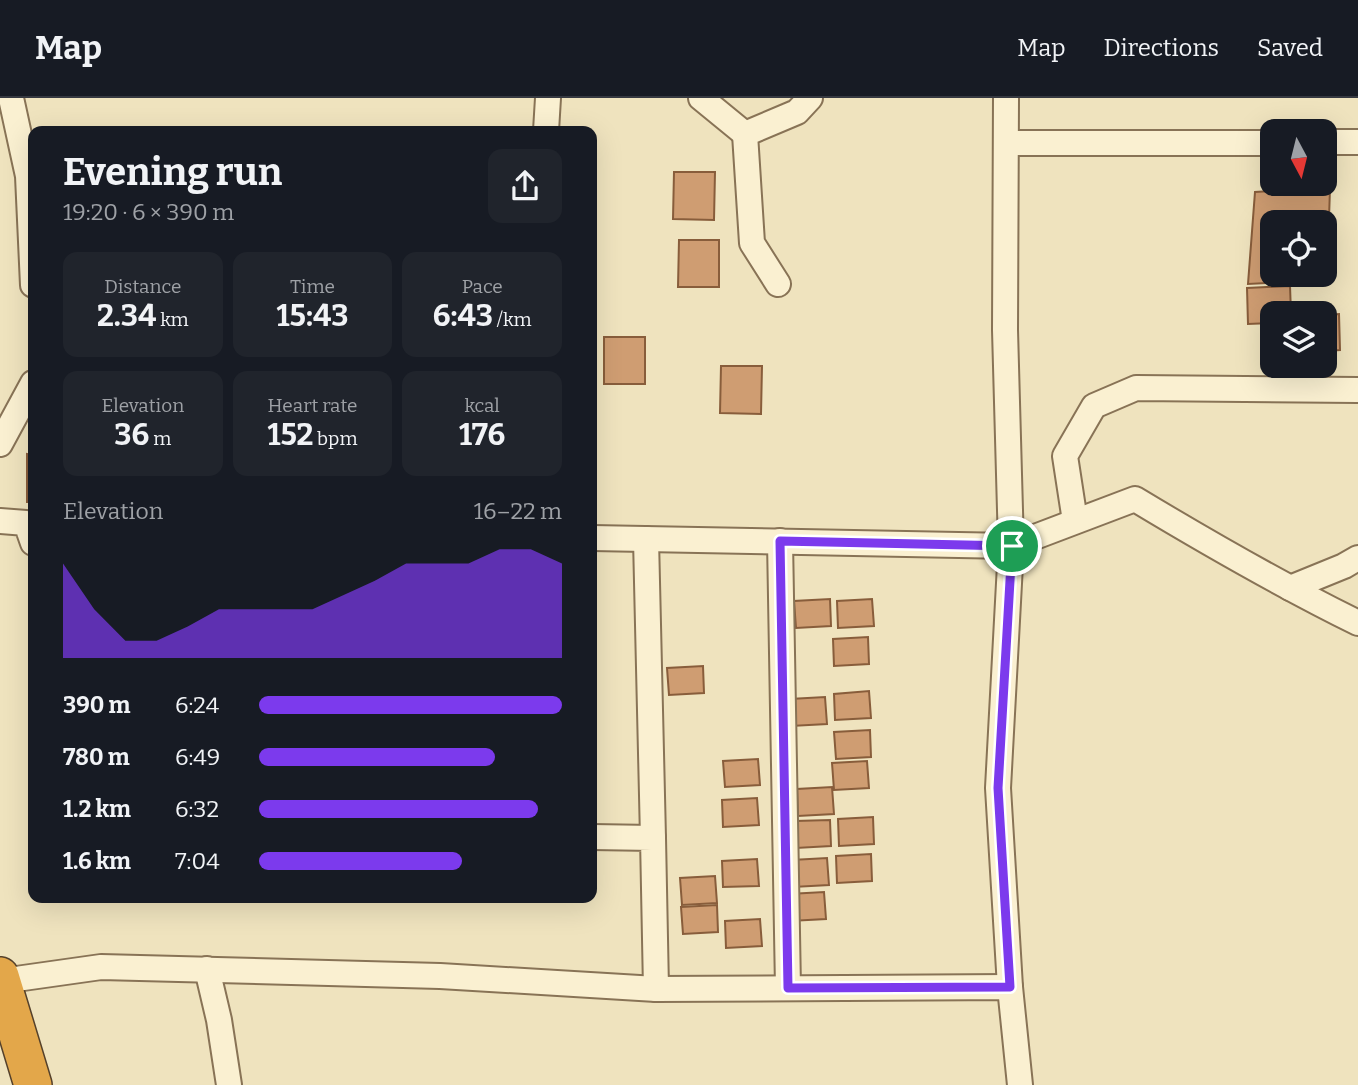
<!DOCTYPE html>
<meta charset="utf-8">
<style>
body{margin:0;font-family:Bitter,serif;background:#20242c;color:#f1f3f6;height:100vh;display:flex;flex-direction:column;font-size:26px;white-space:nowrap}
*{box-sizing:border-box;margin:0}
p{font-size:23px;color:#9ea1a6}
.icon{flex:none;width:38px;height:38px;fill:none;stroke:currentColor;stroke-width:2;stroke-linecap:round;stroke-linejoin:round}
.map{position:relative;flex:1;overflow:hidden}
.drawer{position:absolute;left:28px;top:28px;width:569px;height:777px;display:flex;flex-direction:column;background:#171b24;border-radius:14px;box-shadow:0 7px 28px #0002}
.drawer>*{flex:none}
.needle{width:46px;rotate:173deg}
.fabs{position:absolute;left:1260px;top:21px;display:grid;gap:14px}
.fabs a{display:grid;place-items:center;width:77px;height:77px;border-radius:14px;background:#171b24;box-shadow:0 7px 28px #0002;font-size:35px}
.pin{position:absolute;display:grid;place-items:center;width:60px;height:60px;color:#fff;margin:-30px;border:4px solid #fff;border-radius:50%;box-shadow:0 2px 7px #0007}
.round{display:grid;place-items:center;flex:none;width:74px;height:74px;border-radius:14px;background:#20242c}
.overview{display:flex;align-items:center;justify-content:space-between;height:119px;padding:0 35px}
h1{font-size:38px;font-weight:700;line-height:52px}
.figures{display:grid;grid-template-columns:repeat(3,1fr);gap:10px;height:119px;padding:7px 35px}
.figures div{display:grid;align-content:center;border-radius:14px;background:#20242c;text-align:center}
.figures b{font-size:30px;font-weight:700}
.figures small{font-size:19px;font-weight:400}
.figures p{font-size:19px}
.chart{height:196px;padding:14px 35px}
.chart p{display:flex;justify-content:space-between}
.chart svg{width:100%;height:126px;margin-top:7px;fill:#7c3aed;opacity:.7}
ul{padding:0 35px;list-style:none;font-size:23px}
li{display:grid;grid-template-columns:112px 84px 1fr;align-items:center;height:52px}
li i{height:18px;border-radius:9px;background:#7c3aed}
header{display:flex;align-items:center;gap:42px;box-sizing:border-box;height:98px;padding:0 35px;background:#171b24;border-bottom:2px solid #363941}
header strong{font-size:33px}
nav{display:flex;gap:38px;margin-inline-start:auto;font-size:24px}
.map>svg:first-child{display:block}
.building{fill:#cf9d72;stroke:#885d3b;stroke-width:2;fill-rule:evenodd}
.lines{fill:none;stroke-linecap:round;stroke-linejoin:round}
.minor-casing{stroke:#887356;stroke-width:28}
.highway-casing{stroke:#55412b;stroke-width:40}
.minor{stroke:#faf0d1;stroke-width:24}
.highway{stroke:#e3a74a;stroke-width:37}
.route-casing{stroke:#fff;stroke-width:14}
.route{stroke:#7c3aed;stroke-width:9}
</style>
<header>
<strong>Map</strong>
<nav><a>Map</a><a>Directions</a><a>Saved</a></nav>
</header>
<div class="map">
<svg width="1358" height="987" viewBox="0 0 1358 987">
<rect width="100%" height="100%" fill="#efe3be"/>
<g class="building">
<polygon points="674,74 715,74 714,122 673,121"/>
<path d="M1330 90 1327 182 1248 186 1255 94ZM1272 124H1325V177H1272Z"/>
<polygon points="679,142 719,142 719,189 678,189"/>
<polygon points="1290,188 1291,215 1272,215 1272,225 1248,226 1247,190"/>
<polygon points="1339,216 1340,252 1325,253 1325,217"/>
<rect x="604" y="239" width="41" height="47"/>
<polygon points="721,268 762,268 761,316 720,315"/>
<polygon points="27,356 33,357 33,404 27,404"/>
<polygon points="830,501 831,528 796,530 794,503"/>
<polygon points="872,501 874,528 838,530 837,503"/>
<polygon points="868,539 869,566 834,568 833,541"/>
<polygon points="703,568 704,595 669,597 667,570"/>
<polygon points="869,593 871,620 835,622 834,596"/>
<polygon points="825,599 827,626 791,628 790,601"/>
<polygon points="870,632 871,659 836,661 834,634"/>
<polygon points="758,661 760,687 725,689 723,663"/>
<polygon points="867,663 869,690 834,692 832,665"/>
<polygon points="832,689 834,716 798,718 797,691"/>
<polygon points="757,700 759,727 723,729 722,702"/>
<polygon points="873,719 874,746 839,748 838,721"/>
<polygon points="830,722 831,748 796,750 795,723"/>
<polygon points="871,756 872,783 837,785 836,758"/>
<polygon points="827,760 829,787 793,789 792,762"/>
<polygon points="757,761 759,788 723,789 722,763"/>
<polygon points="715,778 717,805 682,807 680,780"/>
<polygon points="824,794 826,821 790,823 789,796"/>
<polygon points="717,807 718,834 683,836 681,809"/>
<polygon points="760,821 762,848 726,850 725,823"/>
</g>
<g class="lines">
<g class="minor-casing">
<g id="minor">
<polyline points="11,0 28,78 33,187"/>
<polyline points="701,0 745,36"/>
<path d="M1006 0 1005 232 1011 448 1135 401C1208 445 1281 487 1358 525"/>
<polyline points="546,33 548,0"/>
<polyline points="1325,44 1358,44"/>
<polyline points="1006,45 1272,45"/>
<polyline points="778,186 752,145 745,36 797,14 810,0"/>
<polyline points="0,346 33,285"/>
<polyline points="0,423 26,425 33,445"/>
<polyline points="1075,423 1065,358 1094,308 1136,290 1358,292"/>
<polyline points="592,440 1011,448 998,690 1010,889"/>
<polyline points="646,441 653,740"/>
<polyline points="780,443 788,890"/>
<polyline points="1290,490 1344,468 1358,460"/>
<polyline points="592,739 653,740 656,891 1010,889 1020,987"/>
<polyline points="207,871 219,922 229,987"/>
<polyline points="2,883 101,869 440,878 656,891"/>
</g>
</g>
<g class="highway-casing">
<polyline id="highway" points="0,878 33,987"/>
</g>
<use href="#minor" class="minor"/>
<use href="#highway" class="highway"/>
</g>
<g class="lines">
<g class="route-casing">
<polygon id="route" points="780,443 1012,448 998,690 1010,889 788,890"/>
</g>
<use href="#route" class="route"/>
</g>
</svg>
<div class="fabs">
<a><svg class="needle" viewBox="-14 -14 28 28"><path d="M0-13l5 13h-10z" fill="#e53935"/><path d="M0 13l5-13h-10z" fill="#9ea1a6"/></svg></a>
<a><svg class="icon" aria-label="locate" viewBox="0 0 24 24"><circle cx="12" cy="12" r="6"/><path d="M12 2v4M12 18v4M2 12h4M18 12h4"/></svg></a>
<a><svg class="icon" aria-label="layers" viewBox="0 0 24 24"><path d="M12 4l9 5-9 5-9-5zM3 14l9 5 9-5"/></svg></a>
</div>
<div class="pin" style="left:1012px;top:448px;background:#1e9e55"><svg class="icon" aria-label="arrive" viewBox="0 0 24 24"><path d="M6 21V4h12l-3 4 3 4H6"/></svg></div>
<section class="drawer">
<div class="overview"><div><h1>Evening run</h1><p>19:20 · 6 × 390 m</p></div><a class="round"><svg class="icon" aria-label="share" viewBox="0 0 24 24"><path d="M12 15V3M7 8l5-5 5 5M5 13v7h14v-7"/></svg></a></div>
<div class="figures">
<div><p>Distance</p><b>2.34<small> km</small></b></div>
<div><p>Time</p><b>15:43</b></div>
<div><p>Pace</p><b>6:43<small> /km</small></b></div>
</div>
<div class="figures">
<div><p>Elevation</p><b>36<small> m</small></b></div>
<div><p>Heart rate</p><b>152<small> bpm</small></b></div>
<div><p>kcal</p><b>176</b></div>
</div>
<div class="chart"><p><span>Elevation</span>16–22 m</p>
<svg viewBox="0 0 160 44" preserveAspectRatio="none"><path d="M0 44V11L10 27L20 38L30 38L40 33L50 27L60 27L70 27L80 27L90 22L100 17L110 11L120 11L130 11L140 6L150 6L160 11V44z"/></svg>
</div>
<ul>
<li><b>390 m</b>6:24<i style="width:100%"></i></li>
<li><b>780 m</b>6:49<i style="width:78%"></i></li>
<li><b>1.2 km</b>6:32<i style="width:92%"></i></li>
<li><b>1.6 km</b>7:04<i style="width:67%"></i></li>
</ul>
</section>
</div>
